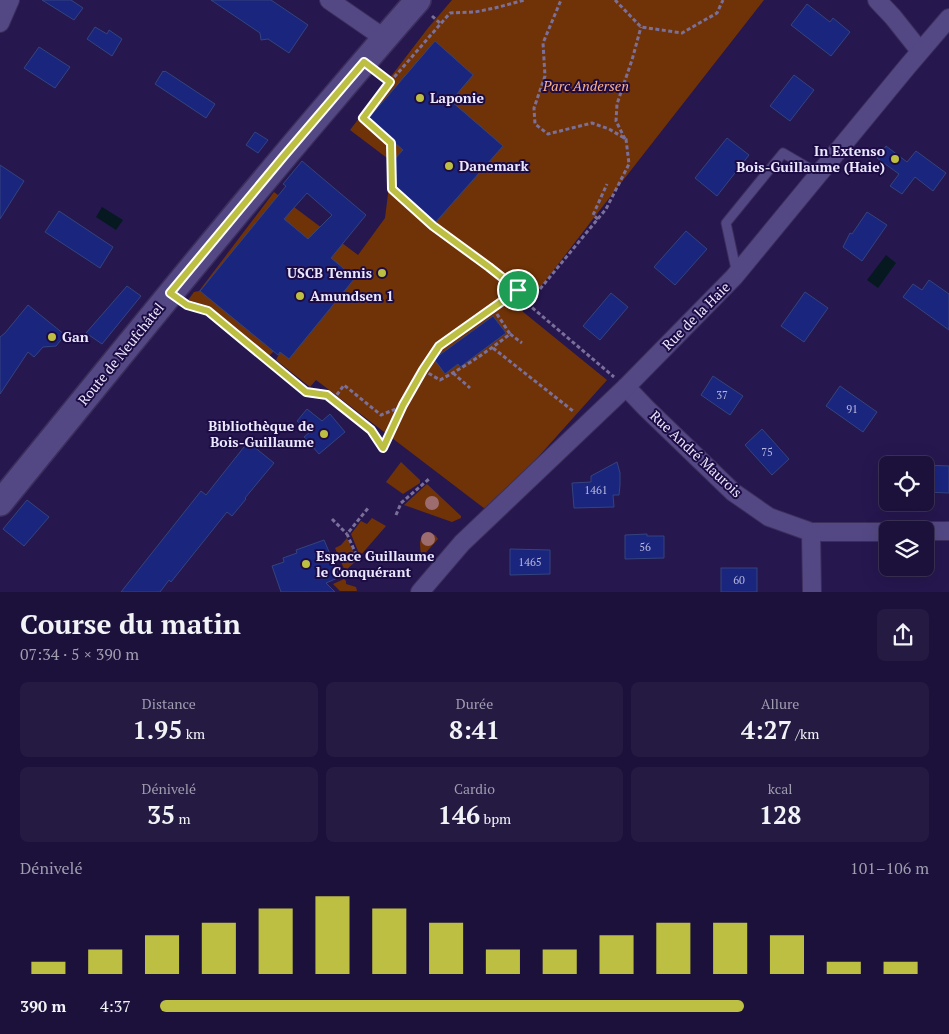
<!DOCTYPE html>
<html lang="fr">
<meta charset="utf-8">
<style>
body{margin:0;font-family:"PT Serif",serif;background:#251a42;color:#f1f3f6;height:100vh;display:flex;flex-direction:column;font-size:19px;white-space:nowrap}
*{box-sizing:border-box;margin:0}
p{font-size:16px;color:#a09daf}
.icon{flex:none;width:28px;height:28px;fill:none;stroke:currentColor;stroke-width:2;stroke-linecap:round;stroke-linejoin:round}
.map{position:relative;height:592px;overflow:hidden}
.drawer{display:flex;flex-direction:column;background:#1c113b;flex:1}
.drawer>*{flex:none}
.controls{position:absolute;left:879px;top:456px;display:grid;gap:10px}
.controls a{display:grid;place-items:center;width:55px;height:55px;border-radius:8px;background:#1c113b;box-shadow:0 5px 20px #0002,0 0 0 1px #3a3155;font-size:25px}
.pin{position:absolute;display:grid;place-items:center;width:42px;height:42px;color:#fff;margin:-21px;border:2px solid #fff;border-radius:50%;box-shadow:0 1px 5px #0007}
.round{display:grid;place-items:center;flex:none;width:52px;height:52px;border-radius:8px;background:#251a42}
.summary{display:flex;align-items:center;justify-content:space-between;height:85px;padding:0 20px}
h1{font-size:28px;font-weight:600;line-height:38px}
.metrics{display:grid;grid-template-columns:repeat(3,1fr);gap:8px;height:85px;padding:5px 20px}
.metrics div{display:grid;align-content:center;border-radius:8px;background:#251a42;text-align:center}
.metrics b{font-size:25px;font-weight:600}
.metrics small{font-size:14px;font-weight:400}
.metrics p{font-size:14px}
.chart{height:140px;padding:10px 20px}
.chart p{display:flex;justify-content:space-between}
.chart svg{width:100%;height:90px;margin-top:5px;stroke:#bdbf42;stroke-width:6}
ul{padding:0 20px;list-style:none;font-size:16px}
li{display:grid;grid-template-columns:80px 60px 1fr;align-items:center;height:38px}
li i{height:12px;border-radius:6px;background:#bdbf42}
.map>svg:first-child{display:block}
.green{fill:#703307}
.water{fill:#061921}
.building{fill:#1a257e;stroke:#34447d;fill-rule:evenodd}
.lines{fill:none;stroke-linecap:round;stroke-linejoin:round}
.lane-casing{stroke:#3c2e5c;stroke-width:11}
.street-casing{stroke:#3c2e5c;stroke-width:20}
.secondary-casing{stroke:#3c2e5c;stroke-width:28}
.path{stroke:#7a709a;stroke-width:3;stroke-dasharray:4 2.5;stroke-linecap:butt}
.lane{stroke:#534884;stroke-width:9}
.street{stroke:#534884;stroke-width:18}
.secondary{stroke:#534884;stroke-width:25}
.tree{fill:#9d6c6e}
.route-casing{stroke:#fff;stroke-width:10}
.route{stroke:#bdbf42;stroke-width:6}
.poi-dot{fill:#bdbf42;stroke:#1d0c44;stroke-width:2}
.labels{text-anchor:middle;stroke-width:4;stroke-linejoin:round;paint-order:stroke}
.number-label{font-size:11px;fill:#b6b7de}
.park-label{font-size:14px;font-style:italic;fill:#ffb287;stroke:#1d0c44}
.poi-label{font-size:14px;font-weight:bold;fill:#eae8fe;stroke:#1d0c44;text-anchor:start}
.street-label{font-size:14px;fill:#eae8fe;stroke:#1d0c44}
</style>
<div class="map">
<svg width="949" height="592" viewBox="0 0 949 592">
<rect width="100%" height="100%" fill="#26174f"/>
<g class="green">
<polygon points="452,0 764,0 603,206 522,311 607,380 489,512 316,380 310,387 276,360 280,352 234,317 274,351 268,357 205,305 188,300 194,292 199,291 274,192 358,255 385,218 388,194 387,158 350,130 428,28"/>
<polygon points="401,462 420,480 420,483 403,494 386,482"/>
<polygon points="427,484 461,516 461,518 452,522 404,505"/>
<polygon points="372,518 386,526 360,556 351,534 361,521 367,524"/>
<polygon points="428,533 435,535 438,539 421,558 420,543 421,538"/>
<polygon points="347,538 357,560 345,571 335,548 341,545"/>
<polygon points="344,579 346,581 346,584 356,587 357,591 340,591 333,584"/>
</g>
<g class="water">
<polygon points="102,207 123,220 116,230 96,217"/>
<polygon points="886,255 896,263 878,288 867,280"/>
</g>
<g class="building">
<polygon points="42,0 71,0 83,8 74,20"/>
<polygon points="211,0 271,0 308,25 289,53 268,39 261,40 260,33"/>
<polygon points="807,4 830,22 833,18 850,32 831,56 791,25"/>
<polygon points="95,27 107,34 109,30 122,39 112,56 87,39"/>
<polygon points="435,41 473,75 451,101 503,146 434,224 394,188 392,162 403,150 368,119"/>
<polygon points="39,47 70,67 55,88 24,68"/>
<polygon points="163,71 164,72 165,71 215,104 206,118 155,84"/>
<polygon points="794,75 814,90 790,121 770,106"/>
<polygon points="255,132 268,140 258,153 246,145"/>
<polygon points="727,138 749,155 717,196 695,178"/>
<polygon points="886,146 907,162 916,151 946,173 933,191 915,177 902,194 890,186 899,174 877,158"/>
<path d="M302 161 366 215 331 258 355 278 289 359 280 352 278 355 200 291 286 186 283 184ZM307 193 332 215 308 239 284 219Z"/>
<polygon points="0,165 24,181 0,219"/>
<polygon points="59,211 113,247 100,268 45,232"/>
<polygon points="867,212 887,225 862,261 843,247 850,233 852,234"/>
<polygon points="686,231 707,249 675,285 654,267"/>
<polygon points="929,280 949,294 949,330 903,297 913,284 922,290"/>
<polygon points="127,286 141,296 102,344 86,333"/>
<polygon points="805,292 828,308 804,342 781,326"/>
<polygon points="611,293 628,307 600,340 583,326"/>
<polygon points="28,305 65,335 56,346 43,347 34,357 28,352 0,394 0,337 5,333"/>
<polygon points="493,316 506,333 460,367 458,364 445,374 434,359"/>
<polygon points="713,376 743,396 730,415 701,395"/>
<polygon points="840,386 877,412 863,432 826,406"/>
<polygon points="307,409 322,421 330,414 345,432 319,454 304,437 310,432 297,421"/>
<polygon points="762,429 789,459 772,475 745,445"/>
<polygon points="248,442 274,463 245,498 246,499 232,516 227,512 171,582 169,580 160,592 121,592 201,491 206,495"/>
<polygon points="617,462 620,473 620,485 619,495 613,495 614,507 574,508 572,483 591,482 591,476"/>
<polygon points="925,465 949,466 949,493 925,492"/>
<polygon points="27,500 49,517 24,546 3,529"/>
<polygon points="647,534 647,536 664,536 664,558 625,559 625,535"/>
<polygon points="324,540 340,577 326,583 335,592 281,592 272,566 284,562 283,558 297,553 296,550"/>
<polygon points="510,549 550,550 550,574 510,575"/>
<rect x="721" y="568" width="36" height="24"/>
</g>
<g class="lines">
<g class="lane-casing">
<polyline id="lane" points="737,274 726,223 783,153 819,174"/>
</g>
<g class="street-casing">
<g id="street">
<polyline points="329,0 384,38"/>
<polyline points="877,0 893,17 920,51"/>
<polyline points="0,23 10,0"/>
<polyline points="626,387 646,408 733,492 769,517 811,532 888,532"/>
<polyline points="925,531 949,531"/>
<polyline points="811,532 812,592"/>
<polyline points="420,592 462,543 626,387 734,277 907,67 949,18"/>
</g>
</g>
<g class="secondary-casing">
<path id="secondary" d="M0 503C110 368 219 232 332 100 360 67 389 33 418 0"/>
</g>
<g class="path">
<polyline points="615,0 641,27 682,33 717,13 723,0"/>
<polyline points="432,16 441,24"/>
<polyline points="381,74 390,82 363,118 391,143 392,189 433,226 489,267 518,290 529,305 614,377"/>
<polyline points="390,82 450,13 475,12 495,8 525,0"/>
<polyline points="625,139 616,121 617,104 632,60 641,27"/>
<polyline points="598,219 593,215 607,184"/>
<polyline points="187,305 208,311 306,392 327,395 371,430 383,448"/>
<polyline points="529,305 535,295 606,209 629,164 626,139 609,129 592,123 548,134 535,124 534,108 545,76 543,43 561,0"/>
<polyline points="510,334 522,343"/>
<polyline points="493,348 573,411"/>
<path d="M423 370 440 380C466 366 487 352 510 334L493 308"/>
<polyline points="453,373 470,388"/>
<polyline points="333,400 344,385 381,415 403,406"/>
<polyline points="383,448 403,405 423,370 439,346 518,290"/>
<polyline points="396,515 401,503 429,479"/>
<polyline points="332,519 347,534"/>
<polyline points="359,561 347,534 369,507"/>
</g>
<use href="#lane" class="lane"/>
<use href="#street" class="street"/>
<use href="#secondary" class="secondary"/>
</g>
<g class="tree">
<circle cx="432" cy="503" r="7"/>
<circle cx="428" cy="539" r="7"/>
</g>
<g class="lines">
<g class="route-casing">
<polygon id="route" points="364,62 390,82 363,118 391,143 392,189 433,226 489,267 518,290 439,346 423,370 403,405 383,448 371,430 327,395 306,392 208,311 187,305 170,293 283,157"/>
</g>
<use href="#route" class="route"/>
</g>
<g class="poi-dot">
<circle cx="420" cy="98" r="5"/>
<circle cx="895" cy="159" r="5"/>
<circle cx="449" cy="166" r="5"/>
<circle cx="382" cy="273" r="5"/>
<circle cx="300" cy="296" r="5"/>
<circle cx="52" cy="337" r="5"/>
<circle cx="324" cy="434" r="5"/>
<circle cx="306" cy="564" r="5"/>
</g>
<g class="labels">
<g class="number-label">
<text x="722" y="399">37</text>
<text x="852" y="413">91</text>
<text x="767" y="456">75</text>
<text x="596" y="494">1461</text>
<text x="645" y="551">56</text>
<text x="530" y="566">1465</text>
<text x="739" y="584">60</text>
</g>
<g class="park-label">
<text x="586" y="91">Parc Andersen</text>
</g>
<g class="poi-label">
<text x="430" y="103">Laponie</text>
<text x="885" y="156" text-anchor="end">In Extenso<tspan x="885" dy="16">Bois-Guillaume (Haie)</tspan></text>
<text x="459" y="171">Danemark</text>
<text x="372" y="278" text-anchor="end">USCB Tennis</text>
<text x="310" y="301">Amundsen 1</text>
<text x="62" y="342">Gan</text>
<text x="314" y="431" text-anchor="end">Bibliothèque de<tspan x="314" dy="16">Bois-Guillaume</tspan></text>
<text x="316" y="561">Espace Guillaume<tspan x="316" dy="16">le Conquérant</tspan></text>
</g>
<g class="street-label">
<text transform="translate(696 316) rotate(-45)" y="5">Rue de la Haie</text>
<text transform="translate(121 354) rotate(-51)" y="5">Route de Neufchâtel</text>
<text transform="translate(696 454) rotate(43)" y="5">Rue André Maurois</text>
</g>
</g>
</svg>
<div class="controls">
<a><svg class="icon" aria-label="locate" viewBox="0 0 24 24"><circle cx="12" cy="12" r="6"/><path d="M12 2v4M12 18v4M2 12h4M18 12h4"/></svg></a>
<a><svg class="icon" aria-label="layers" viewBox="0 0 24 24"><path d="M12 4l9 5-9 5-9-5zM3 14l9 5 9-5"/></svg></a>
</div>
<div class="pin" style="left:518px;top:290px;background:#1e9e55"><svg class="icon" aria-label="arrive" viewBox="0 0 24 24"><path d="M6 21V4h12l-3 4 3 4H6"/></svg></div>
</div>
<section class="drawer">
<div class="summary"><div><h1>Course du matin</h1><p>07:34 · 5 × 390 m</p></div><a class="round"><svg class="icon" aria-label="share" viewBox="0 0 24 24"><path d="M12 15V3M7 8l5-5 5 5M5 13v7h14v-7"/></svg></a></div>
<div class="metrics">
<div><p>Distance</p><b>1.95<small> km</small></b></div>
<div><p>Durée</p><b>8:41</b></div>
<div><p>Allure</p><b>4:27<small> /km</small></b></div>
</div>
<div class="metrics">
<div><p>Dénivelé</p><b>35<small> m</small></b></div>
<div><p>Cardio</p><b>146<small> bpm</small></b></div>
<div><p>kcal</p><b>128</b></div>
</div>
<div class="chart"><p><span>Dénivelé</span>101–106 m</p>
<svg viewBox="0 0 160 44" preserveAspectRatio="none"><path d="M5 44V38M15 44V32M25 44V25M35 44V19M45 44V12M55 44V6M65 44V12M75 44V19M85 44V32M95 44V32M105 44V25M115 44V19M125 44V19M135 44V25M145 44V38M155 44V38"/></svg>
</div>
<ul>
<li><b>390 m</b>4:37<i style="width:76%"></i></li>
</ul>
</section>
